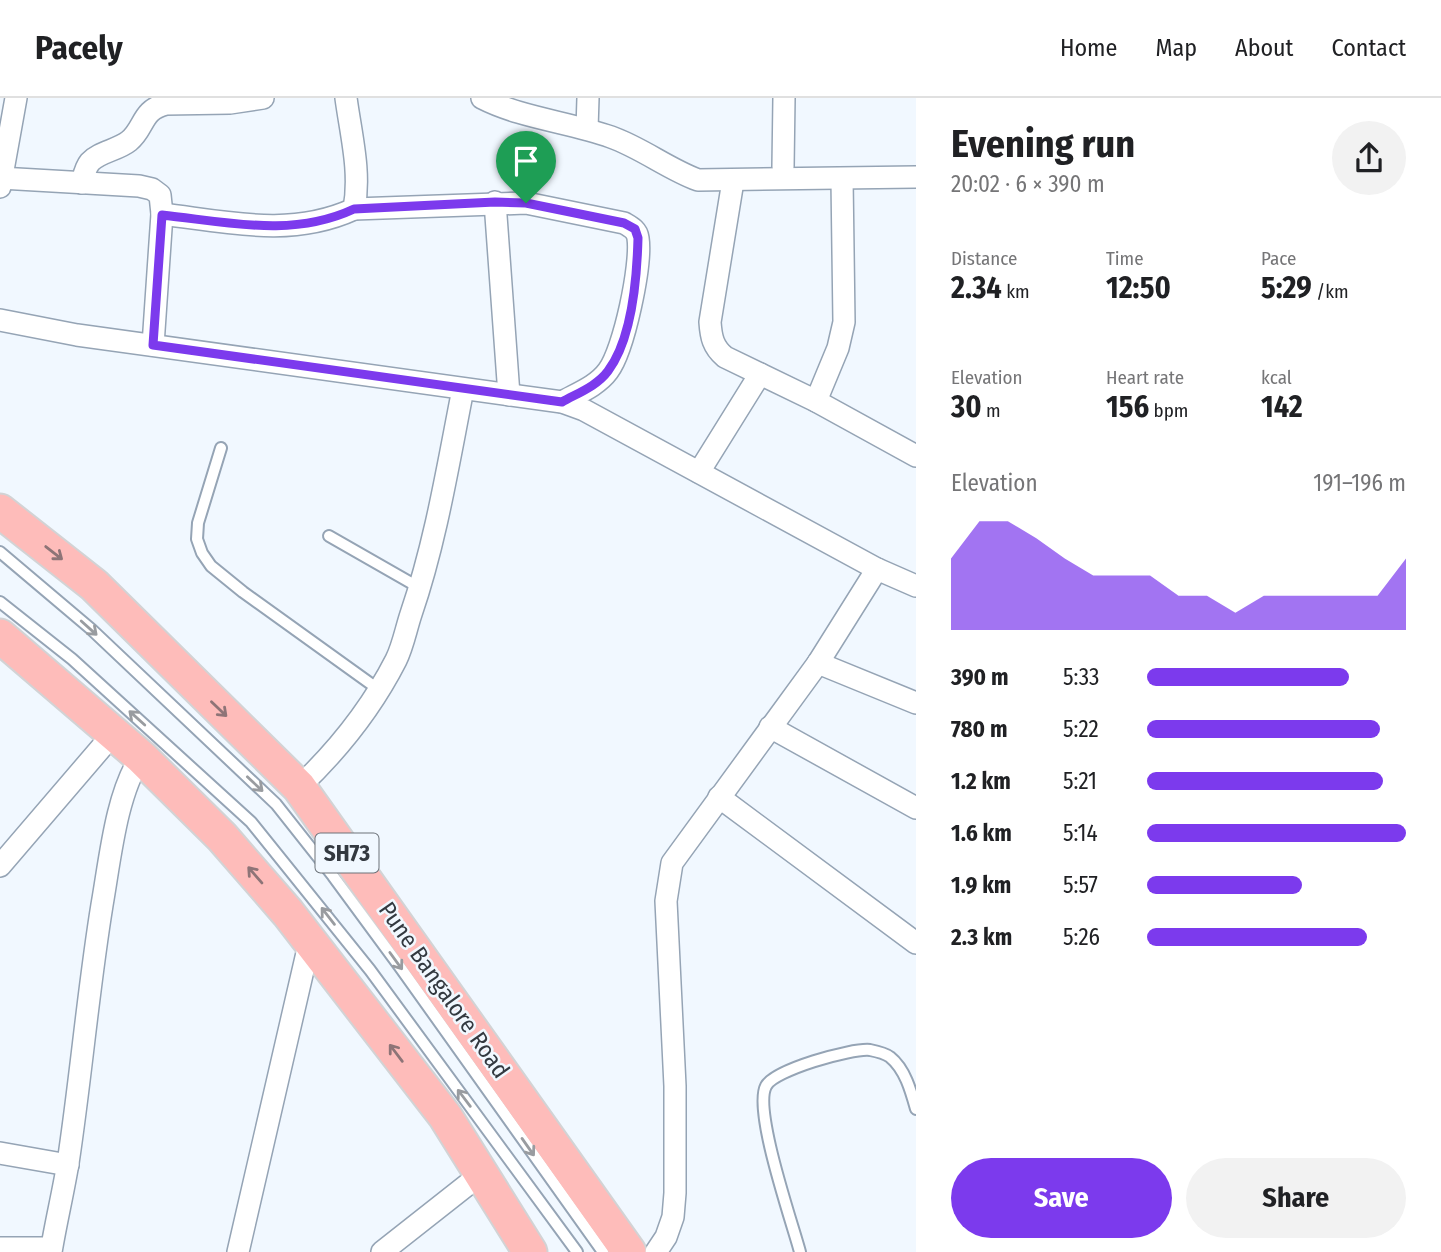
<!DOCTYPE html>
<meta charset="utf-8">
<style>
body{margin:0;font-family:"Fira Sans Condensed",sans-serif;background:#f2f2f2;color:#202124;height:100vh;display:flex;flex-direction:column;font-size:26px;white-space:nowrap}
*{box-sizing:border-box;margin:0}
p{font-size:23px;color:#757577}
.icon{flex:none;width:38px;height:38px;fill:none;stroke:currentColor;stroke-width:2;stroke-linecap:round;stroke-linejoin:round}
.map{position:relative;flex:1;overflow:hidden}
.drawer{display:flex;flex-direction:column;background:#fff;width:525px}
.drawer>*{flex:none}
.pin{position:absolute;display:grid;place-items:center;width:60px;height:60px;color:#fff;margin:-72px -30px;border-radius:50% 50% 50% 0;rotate:-45deg;box-shadow:0 0 7px #0007}
.pin .icon{rotate:45deg}
.round{display:grid;place-items:center;flex:none;width:74px;height:74px;border-radius:37px;background:#f2f2f2}
.summary{display:flex;align-items:center;justify-content:space-between;height:119px;padding:0 35px}
h1{font-size:38px;font-weight:700;line-height:52px}
.metrics{display:grid;grid-template-columns:repeat(3,1fr);gap:10px;height:119px;padding:7px 35px}
.metrics div{display:grid;align-content:center}
.metrics b{font-size:30px;font-weight:700}
.metrics small{font-size:19px;font-weight:400}
.metrics p{font-size:19px}
.chart{height:196px;padding:14px 35px}
.chart p{display:flex;justify-content:space-between}
.chart svg{width:100%;height:126px;margin-top:7px;fill:#7c3aed;opacity:.7}
.cta{display:flex;gap:14px;margin-top:auto;padding:14px 35px}
.cta a{flex:1;height:80px;border-radius:42px;background:#7c3aed;color:#fff;font-size:28px;font-weight:700;line-height:80px;text-align:center}
.cta a+a{background:#f2f2f2;color:#202124}
ul{padding:0 35px;list-style:none;font-size:23px}
li{display:grid;grid-template-columns:112px 84px 1fr;align-items:center;height:52px}
li i{height:18px;border-radius:9px;background:#7c3aed}
header{display:flex;align-items:center;gap:42px;box-sizing:border-box;height:98px;padding:0 35px;background:#fff;border-bottom:2px solid #e0e0e0}
header strong{font-size:33px}
nav{display:flex;gap:38px;margin-inline-start:auto;font-size:24px}
main{display:flex;flex:1;min-height:0}
.map>svg:first-child{display:block}
.lines{fill:none;stroke-linecap:round;stroke-linejoin:round}
.service-casing{stroke:#95a4b5;stroke-width:14}
.minor-casing{stroke:#95a4b5;stroke-width:24}
.primary-casing{stroke:#d2d3d5;stroke-width:37}
.service{stroke:#fff;stroke-width:10}
.minor{stroke:#fff;stroke-width:21}
.primary{stroke:#febcba;stroke-width:33}
.oneway{stroke:#8e7477}
.oneway2{stroke:#999ca0}
.route-casing{stroke:#fff;stroke-width:14}
.route{stroke:#7c3aed;stroke-width:9}
.labels{text-anchor:middle;stroke-width:5;stroke-linejoin:round;paint-order:stroke}
.shield{fill:#f1f8ff;stroke:#6c7279;stroke-width:2}
.shield-label{font-size:23px;font-weight:bold;fill:#333940}
.street-label{font-size:24px;fill:#333940;stroke:#f1f8ff}
</style>
<header>
<strong>Pacely</strong>
<nav><a>Home</a><a>Map</a><a>About</a><a>Contact</a></nav>
</header>
<main>
<div class="map">
<svg width="916" height="1154" viewBox="0 0 916 1154">
<rect width="100%" height="100%" fill="#f1f8ff"/>
<g class="lines">
<g class="service-casing">
<g id="service">
<polyline points="221,350 198,425 197,441 202,455 211,468 243,494 378,591"/>
<polyline points="329,438 420,490"/>
<polyline points="0,454 91,531 276,706 333,778 400,869 603,1154"/>
<polyline points="0,504 72,561 251,724 370,872 577,1154"/>
<path d="M800 1154C792 1124 753 1012 766 988 774 972 851 950 870 952 875 953 886 956 890 959 905 971 911 993 916 1011"/>
</g>
</g>
<g class="minor-casing">
<g id="minor">
<path d="M482 0C521 20 569 24 611 39 642 50 668 71 698 82L916 79"/>
<polyline points="587,31 588,0"/>
<polyline points="783,69 784,0"/>
<polyline points="0,80 139,88 152,91 160,97 162,116 153,247"/>
<path d="M733 83 710 224C711 239 713 249 725 259L816 303 916 358"/>
<path d="M82 85C84 77 85 70 90 64 99 54 118 52 129 43 145 30 141 12 166 6L230 5 263 0"/>
<polyline points="0,89 16,0"/>
<polyline points="495,104 509,297"/>
<path d="M354 111 526 105 624 125C631 129 637 132 638 140 642 166 624 252 608 273 597 288 578 295 562 304"/>
<path d="M162 116C228 124 291 140 354 111 361 74 351 37 346 0"/>
<polyline points="0,222 77,237 562,304 584,312 877,471 916,488"/>
<polyline points="816,303 838,250 844,224 842,81"/>
<polyline points="699,374 760,276"/>
<polyline points="818,565 916,605"/>
<polyline points="770,629 916,710"/>
<path d="M299 689C338 652 371 611 396 562 403 548 406 531 411 516 436 443 448 367 463 291"/>
<polyline points="719,699 916,845"/>
<polyline points="0,768 113,636"/>
<polyline points="0,1055 68,1067"/>
<polyline points="0,1150 51,1150"/>
<path d="M51 1154C56 1124 63 1095 68 1065 81 979 88 893 102 807 110 762 116 696 141 659"/>
<polyline points="238,1154 310,842"/>
<polyline points="382,1154 481,1076"/>
<polyline points="656,1154 666,1139 673,1119 675,1095 675,988 666,803 672,765 818,565 877,471"/>
</g>
</g>
<g class="primary-casing">
<g id="primary">
<polyline points="0,413 94,487 299,689 629,1154"/>
<polyline points="0,538 141,659 222,739 288,815 445,1018 530,1154"/>
</g>
</g>
<use href="#service" class="service"/>
<use href="#minor" class="minor"/>
<use href="#primary" class="primary"/>
</g>
<defs><path id="oneway-shaft" d="M-6 0H5M1.5-3L5.5 0L1.5 3" fill="none" stroke-width="1.6" stroke-linecap="round" stroke-linejoin="round" transform="scale(1.75)"/></defs>
<g class="oneway">
<use href="#oneway-shaft" transform="translate(54 455) rotate(38)"/>
<use href="#oneway-shaft" transform="translate(219 611) rotate(44)"/>
<use href="#oneway-shaft" transform="translate(255 777) rotate(-131)"/>
<use href="#oneway-shaft" transform="translate(396 955) rotate(-127)"/>
</g>
<g class="oneway2">
<use href="#oneway-shaft" transform="translate(89 530) rotate(42)"/>
<use href="#oneway-shaft" transform="translate(137 620) rotate(-138)"/>
<use href="#oneway-shaft" transform="translate(255 686) rotate(43)"/>
<use href="#oneway-shaft" transform="translate(328 818) rotate(-128)"/>
<use href="#oneway-shaft" transform="translate(396 863) rotate(54)"/>
<use href="#oneway-shaft" transform="translate(464 1000) rotate(-127)"/>
<use href="#oneway-shaft" transform="translate(528 1049) rotate(55)"/>
</g>
<g class="lines">
<g class="route-casing">
<path id="route" d="M495 104 526 105 624 125 635 131 638 140C637 179 632 241 608 273 597 288 578 295 562 304L153 247 162 117C228 124 292 140 354 111Z"/>
</g>
<use href="#route" class="route"/>
</g>
<g class="labels">
<rect class="shield" x="315.5" y="735.5" width="63" height="39" rx="5"/>
<g class="shield-label">
<text x="347" y="763">SH73</text>
</g>
<g class="street-label">
<text transform="translate(444 892) rotate(55)" y="8">Pune Bangalore Road</text>
</g>
</g>
</svg>
<div class="pin" style="left:526px;top:105px;background:#1e9e55"><svg class="icon" aria-label="arrive" viewBox="0 0 24 24"><path d="M6 21V4h12l-3 4 3 4H6"/></svg></div>
</div>
<section class="drawer">
<div class="summary"><div><h1>Evening run</h1><p>20:02 · 6 × 390 m</p></div><a class="round"><svg class="icon" aria-label="share" viewBox="0 0 24 24"><path d="M12 15V3M7 8l5-5 5 5M5 13v7h14v-7"/></svg></a></div>
<div class="metrics">
<div><p>Distance</p><b>2.34<small> km</small></b></div>
<div><p>Time</p><b>12:50</b></div>
<div><p>Pace</p><b>5:29<small> /km</small></b></div>
</div>
<div class="metrics">
<div><p>Elevation</p><b>30<small> m</small></b></div>
<div><p>Heart rate</p><b>156<small> bpm</small></b></div>
<div><p>kcal</p><b>142</b></div>
</div>
<div class="chart"><p><span>Elevation</span>191–196 m</p>
<svg viewBox="0 0 160 44" preserveAspectRatio="none"><path d="M0 44V19L10 6L20 6L30 12L40 19L50 25L60 25L70 25L80 32L90 32L100 38L110 32L120 32L130 32L140 32L150 32L160 19V44z"/></svg>
</div>
<ul>
<li><b>390 m</b>5:33<i style="width:78%"></i></li>
<li><b>780 m</b>5:22<i style="width:90%"></i></li>
<li><b>1.2 km</b>5:21<i style="width:91%"></i></li>
<li><b>1.6 km</b>5:14<i style="width:100%"></i></li>
<li><b>1.9 km</b>5:57<i style="width:60%"></i></li>
<li><b>2.3 km</b>5:26<i style="width:85%"></i></li>
</ul>
<div class="cta"><a>Save</a><a>Share</a></div>
</section>
</main>
